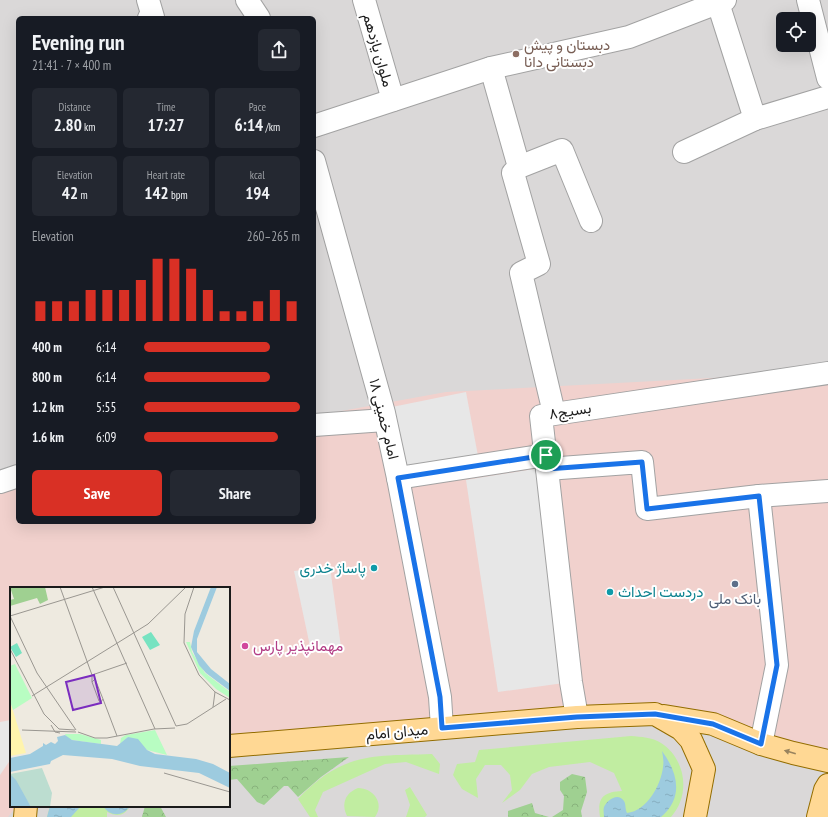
<!DOCTYPE html>
<meta charset="utf-8">
<style>
body{margin:0;font-family:"PT Sans Narrow",Vazirmatn,sans-serif;background:#242831;color:#f1f3f6;height:100vh;display:flex;flex-direction:column;font-size:15px;white-space:nowrap}
*{box-sizing:border-box;margin:0}
p{font-size:13px;color:#9ea1a6}
.icon{flex:none;width:22px;height:22px;fill:none;stroke:currentColor;stroke-width:2;stroke-linecap:round;stroke-linejoin:round}
.map{position:relative;flex:1;overflow:hidden}
.panel{position:absolute;left:16px;top:16px;width:300px;height:508px;display:flex;flex-direction:column;background:#171b24;border-radius:6px;box-shadow:0 4px 16px #0002}
.panel>*{flex:none}
.tools{position:absolute;left:776px;top:12px;display:grid;gap:8px}
.tools a{display:grid;place-items:center;width:40px;height:40px;border-radius:6px;background:#171b24;box-shadow:0 4px 16px #0002;font-size:20px}
.pin{position:absolute;display:grid;place-items:center;width:34px;height:34px;color:#fff;margin:-17px;border:2px solid #fff;border-radius:50%;box-shadow:0 1px 4px #0007}
.round{display:grid;place-items:center;flex:none;width:42px;height:42px;border-radius:6px;background:#242831}
.head{display:flex;align-items:center;justify-content:space-between;height:68px;padding:0 16px}
h1{font-size:22px;font-weight:700;line-height:30px}
.metrics{display:grid;grid-template-columns:repeat(3,1fr);gap:6px;height:68px;padding:4px 16px}
.metrics div{display:grid;align-content:center;border-radius:6px;background:#242831;text-align:center}
.metrics b{font-size:17px;font-weight:700}
.metrics small{font-size:11px;font-weight:400}
.metrics p{font-size:11px}
.chart{height:112px;padding:8px 16px}
.chart p{display:flex;justify-content:space-between}
.chart svg{width:100%;height:72px;margin-top:4px;stroke:#d93025;stroke-width:6}
.primary-button{display:flex;gap:8px;margin-top:auto;padding:8px 16px}
.primary-button a{flex:1;height:46px;border-radius:6px;background:#d93025;color:#fff;font-size:16px;font-weight:700;line-height:46px;text-align:center}
.primary-button a+a{background:#242831;color:#f1f3f6}
ul{padding:0 16px;list-style:none;font-size:13px}
li{display:grid;grid-template-columns:64px 48px 1fr;align-items:center;height:30px}
li i{height:10px;border-radius:5px;background:#d93025}
.map>svg:first-child{display:block}
.residential{fill:#dad8d8;fill-rule:evenodd}
.commercial{fill:#f1d1cd}
.grass{fill:#c1eda1}
.forest{fill:url(#forest-crowns)}
.parking{fill:#e7e7e7}
.water{fill:url(#water-ripples)}
.lines{fill:none;stroke-linecap:round;stroke-linejoin:round}
.minor-casing{stroke:#a2a2a2;stroke-width:24}
.major-casing{stroke:#936d00;stroke-width:24}
.minor{stroke:#fff;stroke-width:22}
.major{stroke:#ffd894;stroke-width:22}
.oneway{fill:#98835e}
.route-casing{stroke:#fff;stroke-width:8}
.route{stroke:#1a73e8;stroke-width:5}
.education-dot{fill:#8d6e63;stroke:#fff;stroke-width:1.5}
.culture-dot{fill:#0f9aa8;stroke:#fff;stroke-width:1.5}
.service-dot{fill:#5c6f8a;stroke:#fff;stroke-width:1.5}
.hotel-dot{fill:#d1479c;stroke:#fff;stroke-width:1.5}
.labels{text-anchor:middle;stroke-width:4;stroke-linejoin:round;paint-order:stroke}
.education-label{font-size:15px;fill:#785e54;stroke:#fff;text-anchor:start}
.street-label{font-size:15px;fill:#1b1b1b;stroke:#fff}
.culture-label{font-size:15px;fill:#0d838f;stroke:#fff;text-anchor:end}
.service-label{font-size:15px;fill:#4e5e75;stroke:#fff}
.hotel-label{font-size:15px;fill:#b23c85;stroke:#fff;text-anchor:start}
.inset-road{fill:none;stroke:#9a9791;stroke-width:1}
.view{fill:#7b2cbf;fill-opacity:0.15;stroke:#7b2cbf;stroke-width:2}
.inset-edge{fill:none;stroke:#1b1b1b;stroke-width:2}
</style>
<div class="map">
<svg width="828" height="817" viewBox="0 0 828 817">
<defs>
<pattern id="forest-crowns" width="20" height="18" patternUnits="userSpaceOnUse"><rect width="20" height="18" fill="#9fd091"/><path d="M2 6a3 3 0 1 1 6 0M12 15a3 3 0 1 1 6 0" fill="none" stroke="#88b27c"/></pattern>
<pattern id="water-ripples" width="26" height="14" patternUnits="userSpaceOnUse"><rect width="26" height="14" fill="#9dcbdf"/><path d="M2 4q2-2 4 0t4 0M15 11q2-2 4 0t4 0" fill="none" stroke="#87aebf"/></pattern>
</defs>
<rect width="100%" height="100%" fill="#eeeae0"/>
<path class="residential" d="M0 0H828V817H0ZM18 18H314V522H18ZM783 19H809V45H783ZM11 588H229V806H11Z"/>
<polygon class="commercial" points="828,372 828,760 655,714 229,747 229,588 11,588 11,806 17,806 8,817 0,817 0,482 18,476 18,522 314,522 314,416 446,392"/>
<g class="grass">
<path d="M631 736C641 737 652 737 661 743 686 759 691 795 671 817H600C597 798 603 792 622 791L614 773 590 762 549 767 532 774 520 790 502 803 512 790 510 775 501 765H485L476 779 478 798 462 789 453 775 457 764 475 762 479 750Z"/>
<path d="M432 754 440 764 439 774 406 762 385 764 323 792 315 810 318 817H310L298 799C342 752 373 756 432 754Z"/>
<polygon points="410,787 427,815 425,817 406,817 410,805 405,790"/>
<path d="M358 788C373 788 385 803 375 817L347 816C341 804 345 793 358 788Z"/>
<path d="M50 806H130C125 816 117 817 107 812V817H47Z"/>
</g>
<g class="forest">
<polygon points="349,757 321,777 298,797 288,786 284,786 264,805 257,802 237,779 229,780 229,766"/>
<polygon points="572,774 585,777 587,792 581,811 582,817 552,817 563,810 564,796 560,790 560,782"/>
<polygon points="532,803 535,813 549,817 508,817 508,811"/>
<polygon points="145,806 160,806 166,817 142,817"/>
</g>
<g class="parking">
<polygon points="466,392 478,456 404,470 392,407"/>
<polygon points="540,468 571,682 498,692 466,480"/>
<polygon points="330,567 341,647 311,651 294,571"/>
<polygon points="11,720 11,759 0,775 0,722"/>
</g>
<g class="water">
<path d="M662 751C678 773 684 797 661 817H604C604 814 603 810 604 807 607 800 618 792 624 801 626 804 625 809 627 813 647 811 661 785 663 767 664 762 663 757 662 751Z"/>
<polygon points="50,806 81,806 71,817 47,817"/>
<path d="M103 806H130C123 817 110 817 103 806Z"/>
</g>
<g class="lines">
<g class="minor-casing">
<g id="minor">
<polyline points="148,0 153,17 149,18"/>
<polyline points="247,0 259,18"/>
<polyline points="364,0 393,100"/>
<polyline points="808,0 828,78"/>
<polyline points="718,3 755,119"/>
<polyline points="491,68 519,167 513,173 539,264 521,273 554,413"/>
<polyline points="314,126 491,68 629,37 725,0"/>
<polyline points="684,152 755,119 828,97"/>
<polyline points="314,161 384,413 398,478 440,697 442,728"/>
<polyline points="519,167 562,150 591,221"/>
<polyline points="314,425 385,420"/>
<polyline points="547,469 642,462 647,509 759,496 828,491"/>
<polyline points="398,478 546,455"/>
<polyline points="0,482 18,476"/>
<polyline points="759,496 777,665 761,744"/>
<polyline points="577,717 571,682 541,416 828,373"/>
</g>
</g>
<g class="major-casing">
<g id="major">
<polyline points="664,716 713,724 761,744 793,753 828,761"/>
<polyline points="229,746 577,717 655,714 681,729 691,740 704,769 695,817"/>
<polyline points="25,817 26,806"/>
<polyline points="818,817 825,790 828,785"/>
</g>
</g>
<use href="#minor" class="minor"/>
<use href="#major" class="major"/>
</g>
<defs><path id="oneway-solid" d="M-6-.8H1V-3.2L6.5 0L1 3.2V.8H-6Z"/></defs>
<use class="oneway" href="#oneway-solid" transform="translate(790 752) rotate(-164)"/>
<g class="lines">
<g class="route-casing">
<polygon id="route" points="546,455 547,469 642,462 647,509 759,496 777,665 761,744 713,724 655,714 577,717 442,728 440,697 398,478"/>
</g>
<use href="#route" class="route"/>
</g>
<circle class="education-dot" cx="516" cy="54" r="4"/>
<g class="culture-dot">
<circle cx="374" cy="568" r="4"/>
<circle cx="610" cy="592" r="4"/>
</g>
<circle class="service-dot" cx="735" cy="584" r="4"/>
<circle class="hotel-dot" cx="245" cy="646" r="4"/>
<g class="labels">
<g class="education-label">
<text x="524" y="50">دبستان و پیش<tspan x="524" dy="17">دبستانی دانا</tspan></text>
</g>
<g class="street-label">
<text transform="translate(378 50) rotate(74)" y="5">ملوان یازدهم</text>
<text transform="translate(570 411) rotate(-9)" y="5">بسیج۸</text>
<text transform="translate(384 419) rotate(76)" y="5">امام خمینی ۱۸</text>
<text transform="translate(397 732) rotate(-5)" y="5">میدان امام</text>
</g>
<g class="culture-label">
<text x="366" y="573">پاساژ خدری</text>
<text x="618" y="597" text-anchor="start">دردست احداث</text>
</g>
<g class="service-label">
<text x="735" y="604">بانک ملی</text>
</g>
<g class="hotel-label">
<text x="253" y="651">مهمانپذیر پارس</text>
</g>
</g>
<g transform="translate(10 587)">
<rect width="220" height="220" fill="#eeeae0"/>
<path d="M35 0 38 13 30 17 27 11 0 19V13L4 12 0 0Z" fill="#9fd091"/>
<path d="M32 181 42 206 40 220H21L0 187Z" fill="#bcddd0"/>
<path d="M0 114 16 166 0 169Z" fill="#fff4ad"/>
<path d="M176 55H180L182 65 195 86 220 105V111L206 102 190 86ZM5 77 22 111 3 123 0 114V79ZM145 143 157 168 137 163 118 150 110 157 111 151 116 148ZM55 147H70L91 153V157L62 153 57 151Z" fill="#b8fdc2"/>
<path d="M141 45 150 58 140 63 132 50ZM7 56 12 66 6 70 0 60Z" fill="#77e3c1"/>
<path d="M201 0H207L187 52V65L201 82 220 97V104L196 86 189 78 181 60 184 44ZM55 148 62 153 107 159 118 150 128 152 137 163 145 167 186 172 203 177 220 186V201L189 186 130 179 102 172 53 168 41 174 40 177 0 185V171L20 167 33 159V156L36 158 41 155 45 157 48 154 47 150ZM0 187 6 193 21 220H0Z" fill="#9dcbdf"/>
<path class="inset-road" d="M50 0 82 88V95M82 0 145 142M103 0 166 139M184 0 175 27 174 56 189 88 205 105 220 113M0 62 34 127 49 142 65 143M82 88 117 76M85 92 93 112 91 115 89 114 82 95ZM22 109 138 37 176 0M93 112 107 149M203 120 205 105M41 138 45 145 50 146M166 139 177 137 216 112M12 143 66 145M66 143 27 86 0 29 95 0M68 145 85 151H97L144 142 165 141M154 186 220 205"/>
<path class="view" d="M84 88 91 116 63 123 56 95Z"/>
<rect width="220" height="220" class="inset-edge"/>
</g>
</svg>
<div class="tools">
<a><svg class="icon" aria-label="locate" viewBox="0 0 24 24"><circle cx="12" cy="12" r="6"/><path d="M12 2v4M12 18v4M2 12h4M18 12h4"/></svg></a>
</div>
<div class="pin" style="left:546px;top:455px;background:#1e9e55"><svg class="icon" aria-label="arrive" viewBox="0 0 24 24"><path d="M6 21V4h12l-3 4 3 4H6"/></svg></div>
<section class="panel">
<div class="head"><div><h1>Evening run</h1><p>21:41 · 7 × 400 m</p></div><a class="round"><svg class="icon" aria-label="share" viewBox="0 0 24 24"><path d="M12 15V3M7 8l5-5 5 5M5 13v7h14v-7"/></svg></a></div>
<div class="metrics">
<div><p>Distance</p><b>2.80<small> km</small></b></div>
<div><p>Time</p><b>17:27</b></div>
<div><p>Pace</p><b>6:14<small> /km</small></b></div>
</div>
<div class="metrics">
<div><p>Elevation</p><b>42<small> m</small></b></div>
<div><p>Heart rate</p><b>142<small> bpm</small></b></div>
<div><p>kcal</p><b>194</b></div>
</div>
<div class="chart"><p><span>Elevation</span>260–265 m</p>
<svg viewBox="0 0 160 44" preserveAspectRatio="none"><path d="M5 44V32M15 44V32M25 44V32M35 44V25M45 44V25M55 44V25M65 44V19M75 44V6M85 44V6M95 44V12M105 44V25M115 44V38M125 44V38M135 44V32M145 44V25M155 44V32"/></svg>
</div>
<ul>
<li><b>400 m</b>6:14<i style="width:81%"></i></li>
<li><b>800 m</b>6:14<i style="width:81%"></i></li>
<li><b>1.2 km</b>5:55<i style="width:100%"></i></li>
<li><b>1.6 km</b>6:09<i style="width:86%"></i></li>
</ul>
<div class="primary-button"><a>Save</a><a>Share</a></div>
</section>
</div>
